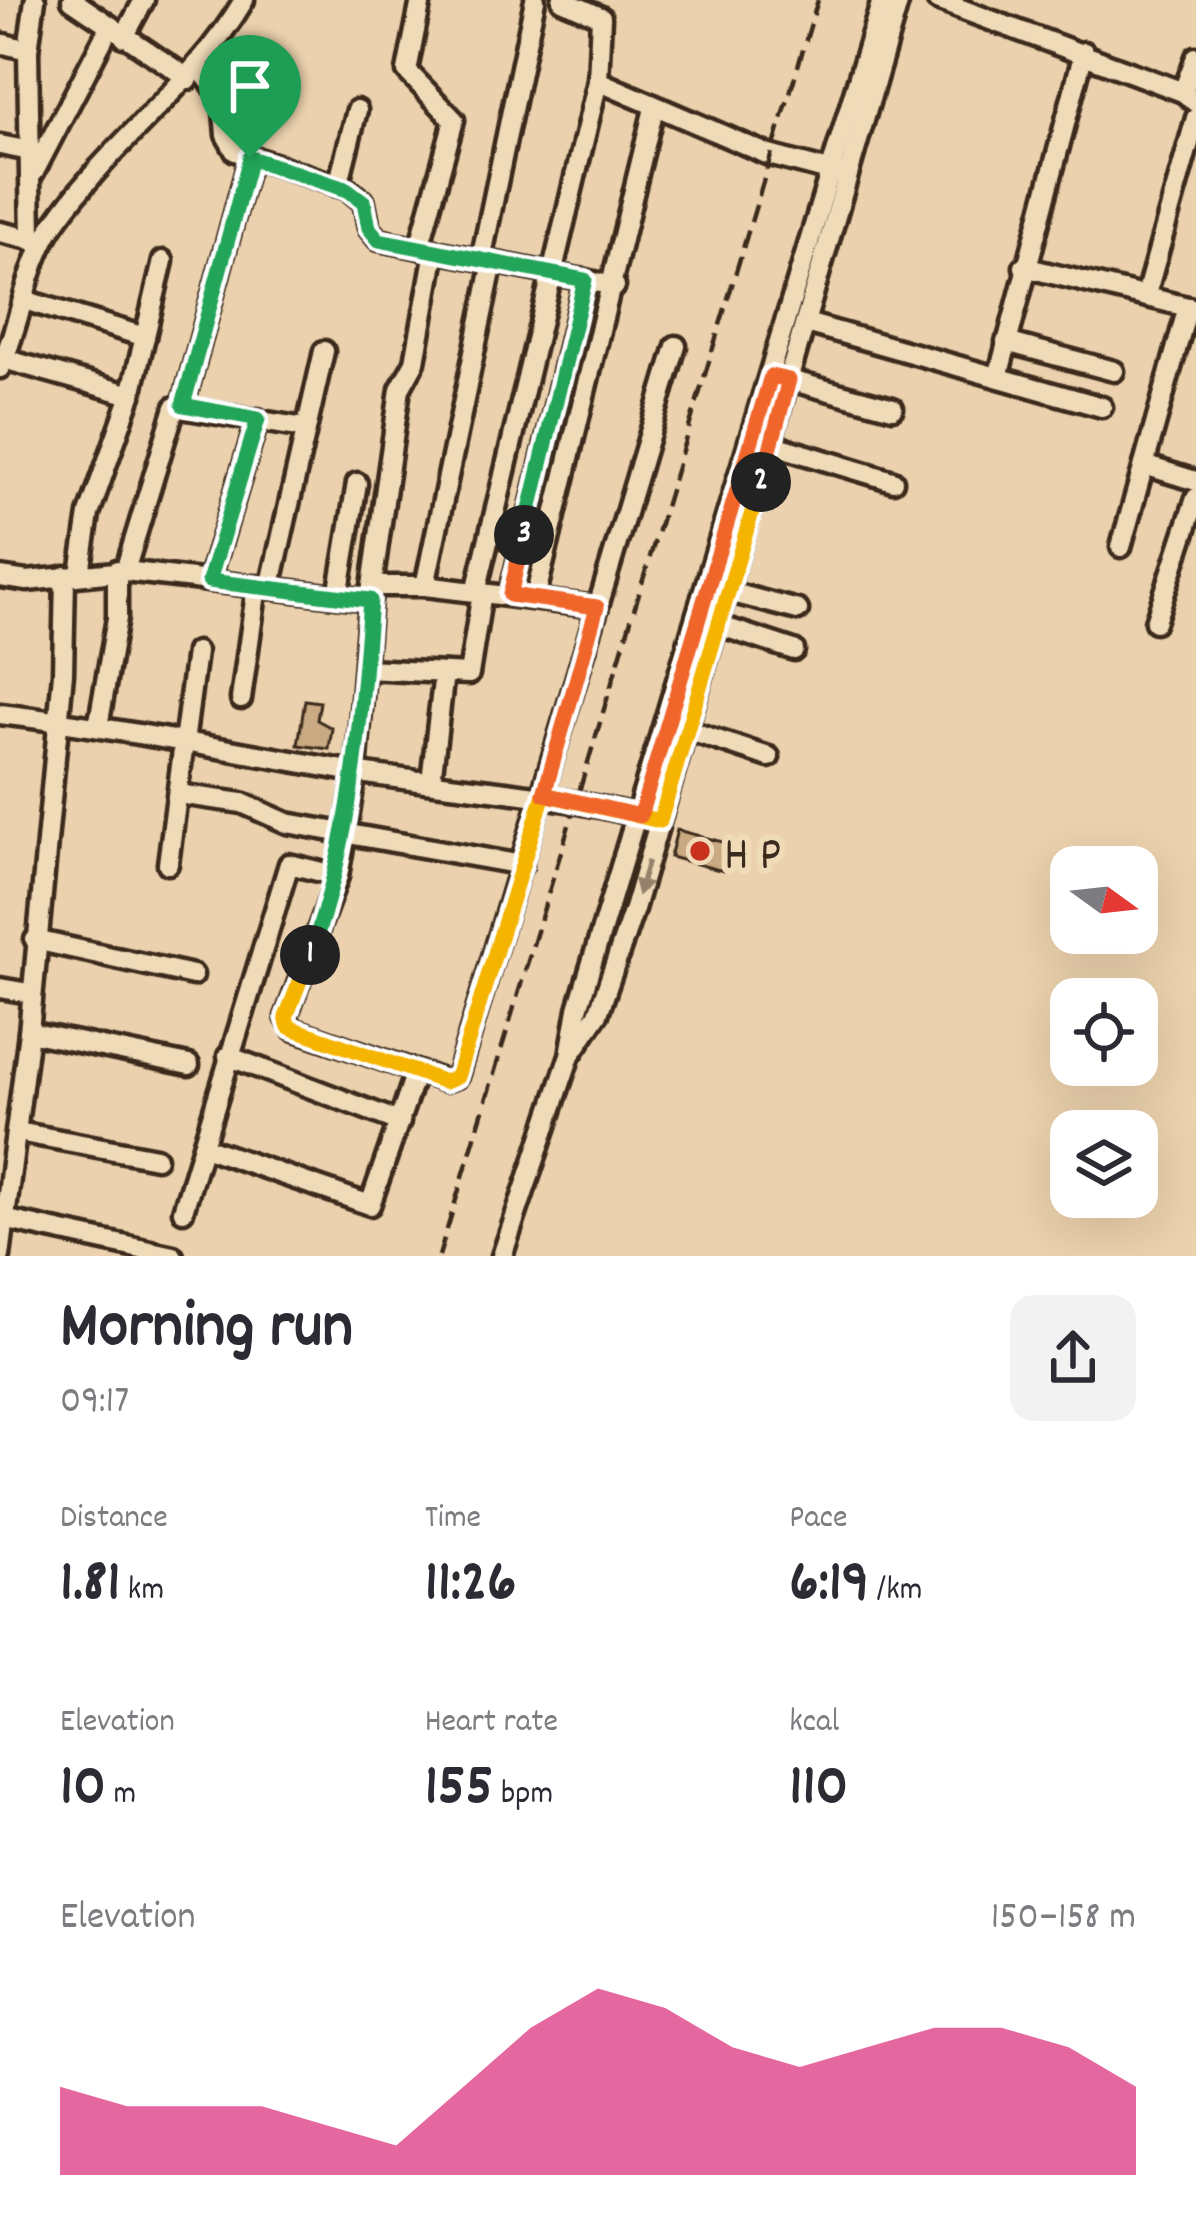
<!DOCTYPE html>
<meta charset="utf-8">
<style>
body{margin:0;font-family:Dekko,sans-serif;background:#f2f2f3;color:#2b2b33;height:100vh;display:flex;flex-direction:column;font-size:45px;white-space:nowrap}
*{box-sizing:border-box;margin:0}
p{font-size:39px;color:#7c7c81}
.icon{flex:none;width:66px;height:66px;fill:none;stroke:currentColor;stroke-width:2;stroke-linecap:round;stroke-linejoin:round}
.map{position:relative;height:1256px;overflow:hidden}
.drawer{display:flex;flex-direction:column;background:#fff;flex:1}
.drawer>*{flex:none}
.needle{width:78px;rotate:105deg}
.fabs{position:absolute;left:1050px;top:846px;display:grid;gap:24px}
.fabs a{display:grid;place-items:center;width:108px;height:108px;border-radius:24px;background:#fff;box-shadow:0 12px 48px #0002;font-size:60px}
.pin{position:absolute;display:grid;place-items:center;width:102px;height:102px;color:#fff;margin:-123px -51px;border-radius:50% 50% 50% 0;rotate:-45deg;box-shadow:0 0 12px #0007}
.pin .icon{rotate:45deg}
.km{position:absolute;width:60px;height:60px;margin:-30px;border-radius:50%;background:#222;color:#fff;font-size:33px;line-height:60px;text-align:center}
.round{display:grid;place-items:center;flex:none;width:126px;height:126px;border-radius:24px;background:#f2f2f3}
.head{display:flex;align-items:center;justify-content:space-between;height:204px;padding:0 60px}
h1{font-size:66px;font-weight:800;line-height:90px}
.stats{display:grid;grid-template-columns:repeat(3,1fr);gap:18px;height:204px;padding:12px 60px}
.stats div{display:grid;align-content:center}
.stats b{font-size:60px;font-weight:800}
.stats small{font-size:33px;font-weight:400}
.stats p{font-size:33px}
.chart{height:336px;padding:24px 60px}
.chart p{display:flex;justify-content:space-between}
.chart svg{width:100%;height:216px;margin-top:12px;fill:#db2777;opacity:.7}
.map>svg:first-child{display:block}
.building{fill:#caaa82;stroke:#3b2a1e;stroke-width:3}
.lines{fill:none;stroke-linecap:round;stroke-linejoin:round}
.minor-casing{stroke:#3b2a1e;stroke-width:27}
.minor{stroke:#f0dbb9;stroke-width:18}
.rail{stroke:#3b2a1e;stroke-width:4.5;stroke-dasharray:18 9;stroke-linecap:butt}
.oneway{fill:#96826c}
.split-1-casing{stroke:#fff;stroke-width:24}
.split-2-casing{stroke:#fff;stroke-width:24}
.split-3-casing{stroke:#fff;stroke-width:24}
.split-4-casing{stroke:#fff;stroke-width:24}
.split-1{stroke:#22a559;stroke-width:15}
.split-2{stroke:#f5b400;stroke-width:15}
.split-3{stroke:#f0652b;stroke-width:15}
.split-4{stroke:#22a559;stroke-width:15}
.poi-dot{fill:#c8321e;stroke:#f0dbb9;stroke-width:4.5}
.labels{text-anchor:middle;stroke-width:12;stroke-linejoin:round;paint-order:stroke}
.poi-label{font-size:48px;fill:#3b2a1e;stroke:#f0dbb9;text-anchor:start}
</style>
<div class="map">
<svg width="1196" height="1256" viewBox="0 0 1196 1256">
<rect width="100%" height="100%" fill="#ebd1ad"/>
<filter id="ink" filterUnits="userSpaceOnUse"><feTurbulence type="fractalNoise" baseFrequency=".00833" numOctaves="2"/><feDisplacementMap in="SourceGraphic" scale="24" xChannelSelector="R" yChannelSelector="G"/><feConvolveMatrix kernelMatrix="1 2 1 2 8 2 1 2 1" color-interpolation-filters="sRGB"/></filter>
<g filter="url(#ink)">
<g class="building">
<polygon points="305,700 320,702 317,720 332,728 329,749 298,745"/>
<polygon points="677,830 730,844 723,871 670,857"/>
</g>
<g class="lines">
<g class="minor-casing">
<g id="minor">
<polyline points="72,0 189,79"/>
<polyline points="937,0 1183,92 1196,103"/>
<polyline points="124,37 144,0"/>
<polyline points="0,43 28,50"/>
<polyline points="199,67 223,99 226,135 235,151 348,189 364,202 369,228 379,240 615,286"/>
<polyline points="598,81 769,155 844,175"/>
<polyline points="1183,92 1196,57"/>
<polyline points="0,145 30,151"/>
<polyline points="34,172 109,28"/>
<polyline points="338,186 357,110"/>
<polyline points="0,232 39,241"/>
<polyline points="31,240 28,50 35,0"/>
<polyline points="419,248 454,120 407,71 421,0"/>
<polyline points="435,251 415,362 400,389 370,600 356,772 338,876 286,1017 293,1029 445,1081 457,1077 676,346"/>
<polyline points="481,260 535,0"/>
<polyline points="1024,267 1196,309"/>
<polyline points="1146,295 1196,118"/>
<polyline points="24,300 145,337"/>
<polyline points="806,323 1102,407"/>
<polyline points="1006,342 1114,371"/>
<polyline points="4,359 131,395"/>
<path d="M0 368C22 321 26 262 57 220 113 140 194 85 244 0"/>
<polyline points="998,377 1084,52"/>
<polyline points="782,378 893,408"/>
<polyline points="183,405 250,158"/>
<polyline points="771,444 893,481"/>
<polyline points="1144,465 1196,481"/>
<polyline points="1121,547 1188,307"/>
<polyline points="125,571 175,407 304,428"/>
<polyline points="80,573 89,514 131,395 163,261"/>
<polyline points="0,577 27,581 125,571 370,600"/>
<polyline points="209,581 258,419"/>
<polyline points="372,586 425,586 597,607"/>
<polyline points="425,586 493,262"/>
<polyline points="270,588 324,351"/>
<polyline points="476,592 598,81 601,17 562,0"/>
<polyline points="729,592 798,610"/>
<polyline points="510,595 585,280"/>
<polyline points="338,596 357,483"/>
<polyline points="535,598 654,108"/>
<polyline points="1155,622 1196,498"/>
<polyline points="718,625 794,650"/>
<polyline points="365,669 469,674 482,592"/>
<polyline points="241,699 257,586"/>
<path d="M0 714C120 728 236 752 355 772 453 788 550 792 646 818"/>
<polyline points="98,727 117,618 117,570"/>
<polyline points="687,730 769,757"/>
<polyline points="431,781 444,673"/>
<polyline points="178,794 242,803 287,823 522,865"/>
<polyline points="168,864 196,652"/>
<polyline points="35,940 193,975"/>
<polyline points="0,988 29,993"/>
<polyline points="29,1032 189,1065"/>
<polyline points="573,1051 598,1014 634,909 899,0"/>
<polyline points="228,1056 400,1122"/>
<polyline points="18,1132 156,1158"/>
<polyline points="204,1147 370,1205 416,1072"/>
<polyline points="183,1211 289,864 338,876"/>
<polyline points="8,1220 173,1256"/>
<polyline points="0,1256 29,1032 63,673 65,576"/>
<polyline points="502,1256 570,1055 578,1009 882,0"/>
</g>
</g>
<use href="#minor" class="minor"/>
<polyline class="rail" points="439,1256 818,0"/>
</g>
<defs><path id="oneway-solid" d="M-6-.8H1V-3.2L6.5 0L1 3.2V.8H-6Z" transform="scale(3)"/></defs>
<use class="oneway" href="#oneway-solid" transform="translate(643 878) rotate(106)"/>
</g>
<g class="lines" filter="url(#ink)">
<g class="split-1-casing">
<path id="split-1" d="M250 158 183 405 258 419 209 581 370 600C361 722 352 839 310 955"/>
</g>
<g class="split-2-casing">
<polyline id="split-2" points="310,955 286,1017 289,1027 445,1082 457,1077 544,794 660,821 761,482"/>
</g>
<g class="split-3-casing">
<polyline id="split-3" points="524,535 510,595 597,607 544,794 640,816 771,376 789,380 761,482"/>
</g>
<g class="split-4-casing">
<polyline id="split-4" points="250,158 348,190 364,202 369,228 379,240 585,280 524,535"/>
</g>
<use href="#split-1" class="split-1"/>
<use href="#split-2" class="split-2"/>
<use href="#split-3" class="split-3"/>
<use href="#split-4" class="split-4"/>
</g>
<circle class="poi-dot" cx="700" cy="851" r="12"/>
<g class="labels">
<g class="poi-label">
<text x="724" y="868">H P</text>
</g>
</g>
</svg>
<div class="fabs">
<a><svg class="needle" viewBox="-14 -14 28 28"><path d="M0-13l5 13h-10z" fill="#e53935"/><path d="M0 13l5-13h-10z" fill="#7c7c81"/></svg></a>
<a><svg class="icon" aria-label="locate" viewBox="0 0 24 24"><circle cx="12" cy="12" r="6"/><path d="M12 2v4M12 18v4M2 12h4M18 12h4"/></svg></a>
<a><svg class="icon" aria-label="layers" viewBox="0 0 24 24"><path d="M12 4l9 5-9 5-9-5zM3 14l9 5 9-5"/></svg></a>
</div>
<div class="pin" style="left:250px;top:158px;background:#1e9e55"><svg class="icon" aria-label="arrive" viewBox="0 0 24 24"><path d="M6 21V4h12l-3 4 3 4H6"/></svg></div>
<b class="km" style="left:310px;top:955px">1</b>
<b class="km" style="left:761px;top:482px">2</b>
<b class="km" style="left:524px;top:535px">3</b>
</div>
<section class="drawer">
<div class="head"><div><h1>Morning run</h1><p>09:17</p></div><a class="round"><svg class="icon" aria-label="share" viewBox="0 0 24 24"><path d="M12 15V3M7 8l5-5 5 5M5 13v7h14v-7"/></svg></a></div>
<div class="stats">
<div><p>Distance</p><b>1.81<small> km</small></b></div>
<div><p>Time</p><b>11:26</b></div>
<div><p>Pace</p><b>6:19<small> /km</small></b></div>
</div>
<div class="stats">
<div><p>Elevation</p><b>10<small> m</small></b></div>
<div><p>Heart rate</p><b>155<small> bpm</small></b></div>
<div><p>kcal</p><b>110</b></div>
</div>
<div class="chart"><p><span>Elevation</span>150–158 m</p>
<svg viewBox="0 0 160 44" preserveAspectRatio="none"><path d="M0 44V26L10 30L20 30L30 30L40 34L50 38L60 26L70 14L80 6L90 10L100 18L110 22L120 18L130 14L140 14L150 18L160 26V44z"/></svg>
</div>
</section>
